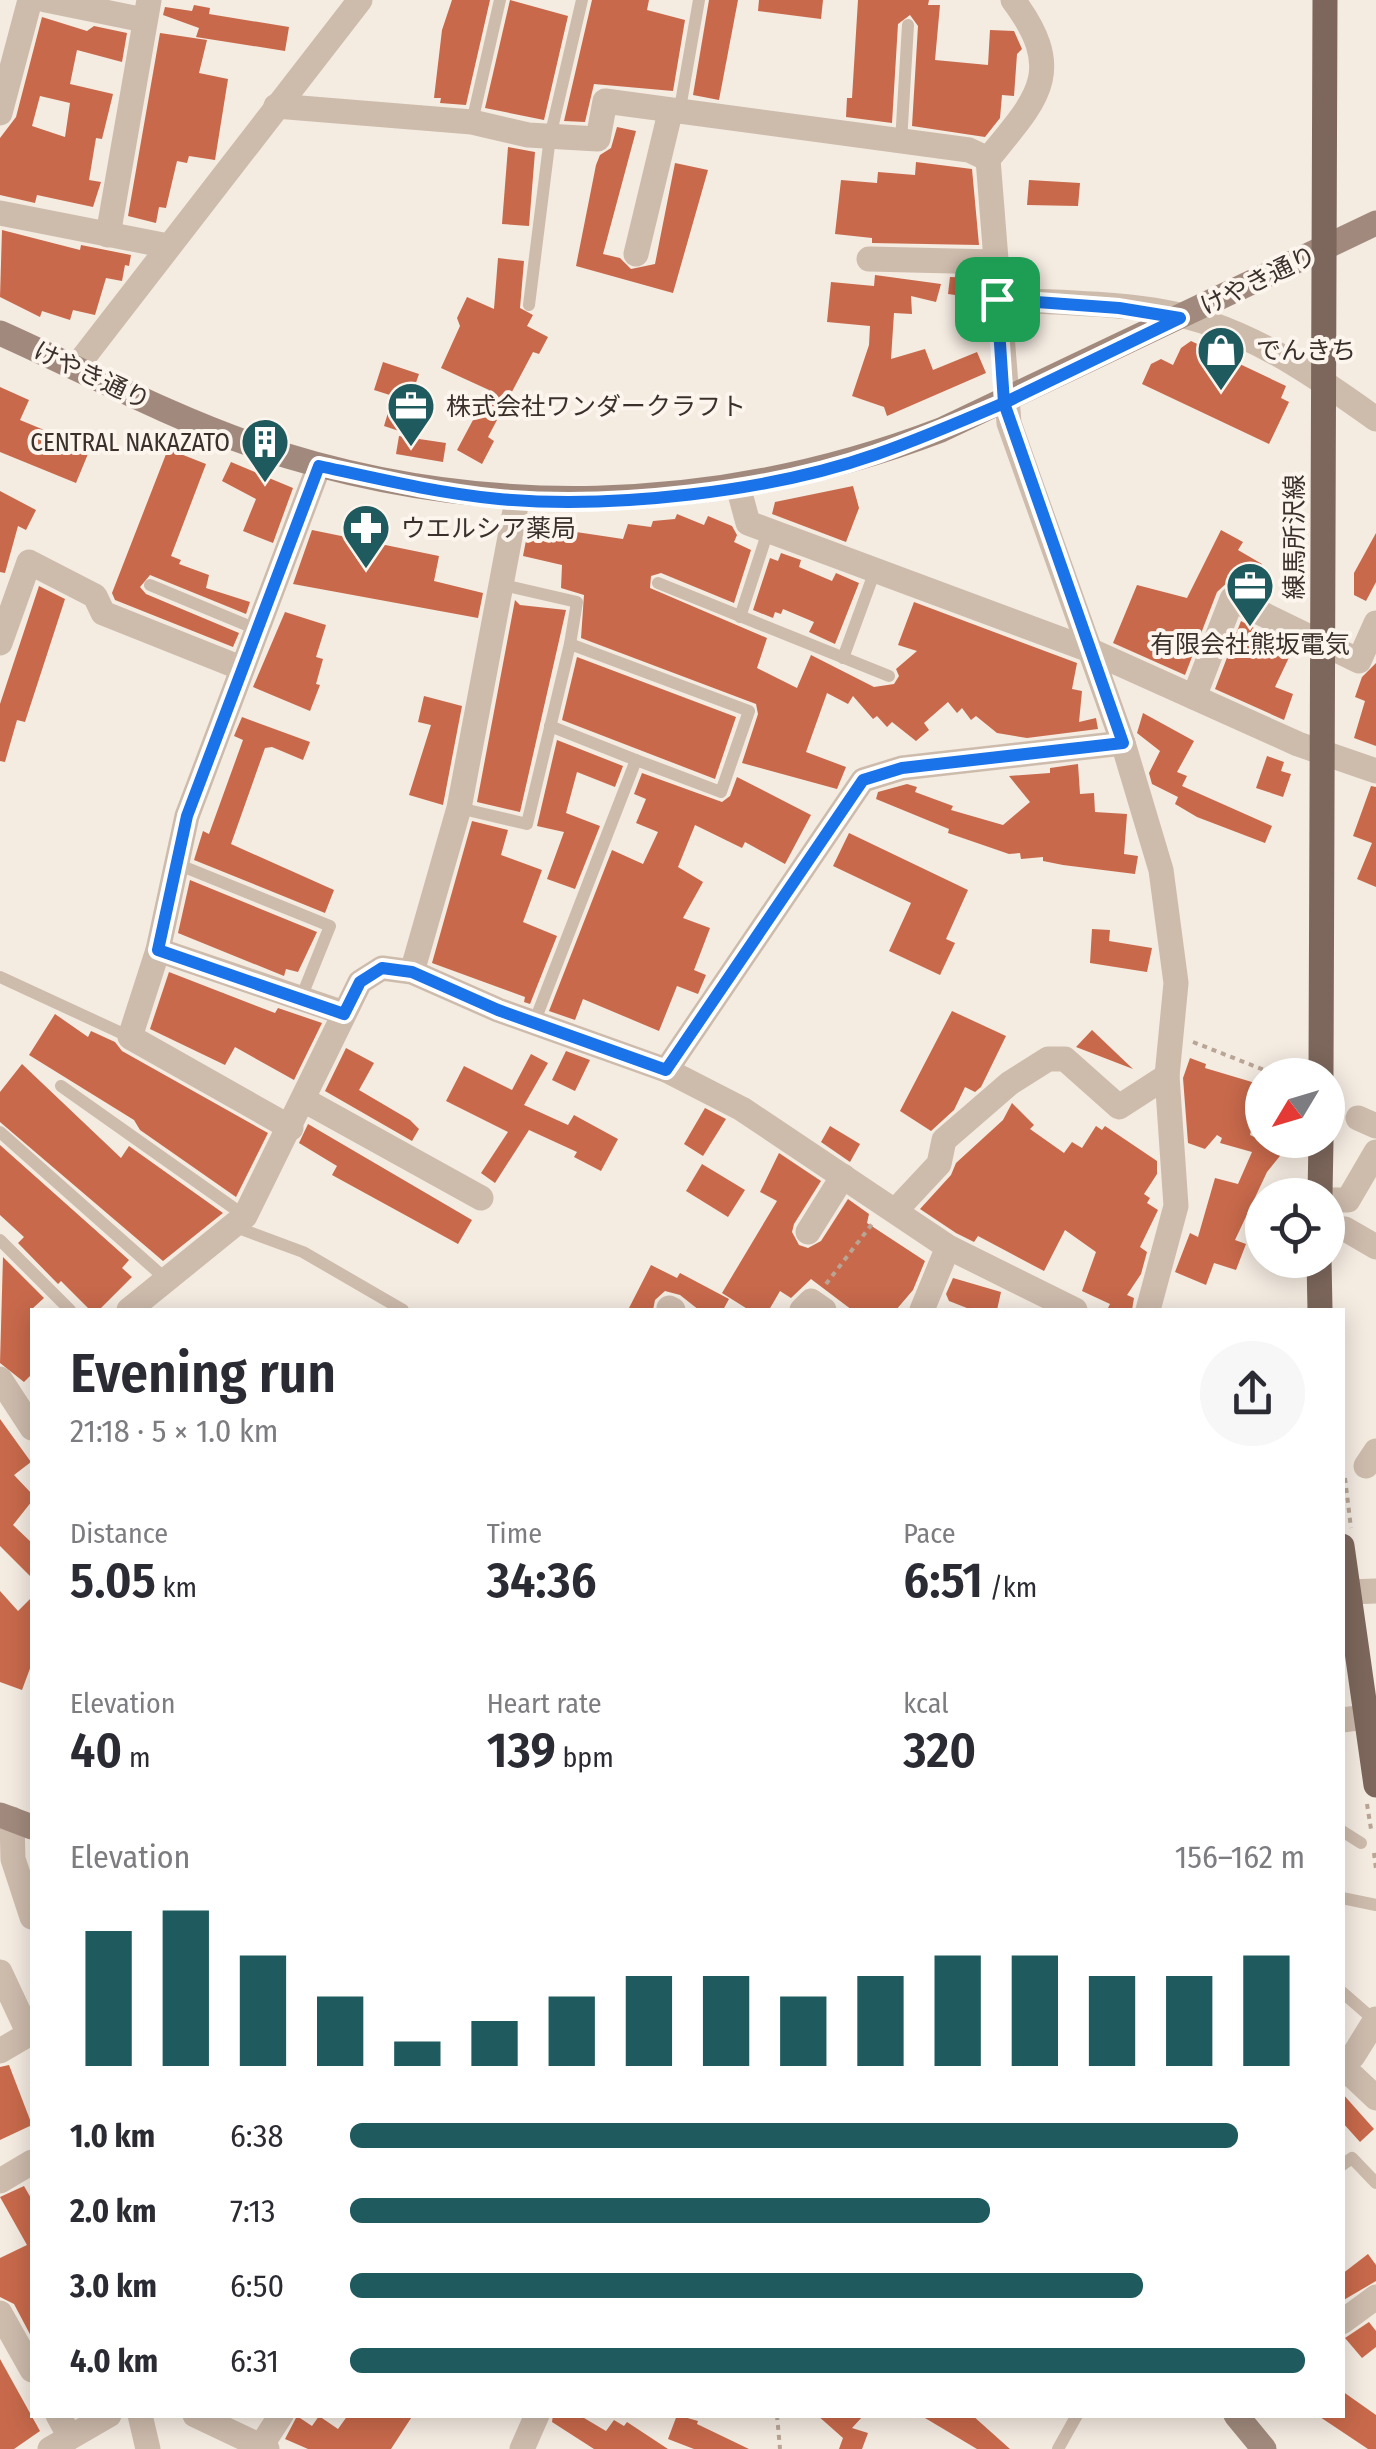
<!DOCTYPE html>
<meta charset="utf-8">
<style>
body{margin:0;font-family:"Fira Sans Condensed","Noto Sans JP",sans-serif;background:#f7f7f7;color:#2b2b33;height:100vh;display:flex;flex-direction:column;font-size:38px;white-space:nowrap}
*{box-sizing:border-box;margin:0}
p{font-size:32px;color:#7c7c81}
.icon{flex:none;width:55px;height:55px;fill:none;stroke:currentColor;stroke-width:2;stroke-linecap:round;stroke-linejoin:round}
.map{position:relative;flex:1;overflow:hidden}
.details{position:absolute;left:30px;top:1308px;width:1315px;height:1110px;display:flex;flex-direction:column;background:#fff;border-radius:0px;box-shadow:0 5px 25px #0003}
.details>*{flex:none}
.needle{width:65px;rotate:232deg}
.buttons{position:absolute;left:1245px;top:1058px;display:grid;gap:20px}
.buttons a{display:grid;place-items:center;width:100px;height:100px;border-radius:50%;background:#fff;box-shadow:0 5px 25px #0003;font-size:50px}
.pin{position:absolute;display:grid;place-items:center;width:85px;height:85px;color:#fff;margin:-42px;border-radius:20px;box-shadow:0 5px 15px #0006}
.round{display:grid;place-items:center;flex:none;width:105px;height:105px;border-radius:52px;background:#f7f7f7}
.summary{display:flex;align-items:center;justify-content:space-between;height:170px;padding:0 40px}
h1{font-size:55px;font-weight:600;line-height:75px}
.stats{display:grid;grid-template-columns:repeat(3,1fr);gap:15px;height:170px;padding:10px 40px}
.stats div{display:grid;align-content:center}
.stats b{font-size:50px;font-weight:600}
.stats small{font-size:28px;font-weight:400}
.stats p{font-size:28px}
.chart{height:280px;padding:20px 40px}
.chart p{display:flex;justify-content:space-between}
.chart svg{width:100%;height:180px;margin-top:10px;stroke:#1f5a5e;stroke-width:6}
ul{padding:0 40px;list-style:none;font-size:32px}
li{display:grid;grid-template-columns:160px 120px 1fr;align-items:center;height:75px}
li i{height:25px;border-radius:12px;background:#1f5a5e}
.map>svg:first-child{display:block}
.building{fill:#c8694b;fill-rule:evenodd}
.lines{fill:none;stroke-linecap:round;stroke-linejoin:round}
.path{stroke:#b9a596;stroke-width:4;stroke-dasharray:5 5;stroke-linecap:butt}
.lane{stroke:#cdbbac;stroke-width:12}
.street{stroke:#cdbbac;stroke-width:25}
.secondary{stroke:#a18a7d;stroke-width:25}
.primary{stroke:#7d675c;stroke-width:25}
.route-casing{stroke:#fff;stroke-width:20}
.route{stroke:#1a73e8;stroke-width:12}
.labels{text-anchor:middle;stroke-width:8;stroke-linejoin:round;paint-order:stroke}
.street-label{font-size:25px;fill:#3b302b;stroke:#fbf5ee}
.poi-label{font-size:25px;fill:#3b302b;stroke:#fbf5ee;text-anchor:start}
</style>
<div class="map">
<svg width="1376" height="2449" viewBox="0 0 1376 2449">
<rect width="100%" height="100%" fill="#f4ebe1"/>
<g class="building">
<polygon points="452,0 490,0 466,105 440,103 441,98 434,98 442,30"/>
<polygon points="510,0 568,16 544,120 485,108"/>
<polygon points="592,0 649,0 647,10 685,20 673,91 594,84 585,122 564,121"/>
<polygon points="709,0 738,0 719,100 693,95"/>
<polygon points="759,0 823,0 821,19 758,11"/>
<polygon points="858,0 929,0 928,5 940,5 935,60 988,65 990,30 1014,31 1022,49 1017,54 1014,96 1002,95 1000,118 985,137 912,126 918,26 910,15 898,24 892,123 846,117 847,98 852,98"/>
<polygon points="194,5 210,8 209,14 289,27 285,51 196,37 199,28 163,15 165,7 192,11"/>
<path d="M42 17 87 31 94 26 127 33 122 62 77 50 70 84 113 94 102 139 96 138 89 180 101 182 93 207 37 195 35 203 0 195V138L16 117ZM40 96 70 103 65 137 32 126Z"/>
<polygon points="160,33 207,40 199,73 228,79 215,160 189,156 187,163 177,161 166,208 159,207 156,223 128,216"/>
<polygon points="617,127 636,131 603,254 620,258 631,269 655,264 675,163 708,170 673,293 576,266 596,165 600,155 611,148"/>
<polygon points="508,147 535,152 529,226 502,224"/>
<polygon points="916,162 972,169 979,245 872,243 872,238 835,234 841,180 877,183 878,172 915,175"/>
<polygon points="1029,180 1080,183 1078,206 1027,205"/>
<polygon points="2,230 80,250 81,245 131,255 129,266 125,265 122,281 106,278 95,315 73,310 70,320 42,311 40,317 0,297"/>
<polygon points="498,258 524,261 520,308 533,315 527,326 548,337 539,354 533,352 488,437 494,441 482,464 457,450 489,390 441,368 460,326 457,318 467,297 494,309"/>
<polygon points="875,275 941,284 936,302 911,296 912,314 894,313 891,359 925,349 933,370 977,352 986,373 887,416 884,407 852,396 869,345 870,326 827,322 831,282 874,286"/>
<polygon points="950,277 980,278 977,298 948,294"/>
<polygon points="1191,341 1286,386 1281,398 1289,402 1269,444 1142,384 1151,364 1161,359 1173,365 1181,348"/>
<polygon points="383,362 419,374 399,431 384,426 393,396 374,390"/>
<polygon points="0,387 29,400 20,420 90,449 76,483 0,452"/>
<polygon points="399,436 446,443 443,462 396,454"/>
<polygon points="168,449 206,464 171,556 181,560 179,564 209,575 206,588 250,602 246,614 150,575 140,587 146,594 239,633 233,647 115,600 112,593"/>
<polygon points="231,462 293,488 273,543 243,531 256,499 222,481"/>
<polygon points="853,486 859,508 846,542 772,514 775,502"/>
<polygon points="0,491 36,510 26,530 18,526 5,573 0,572"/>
<polygon points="677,514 704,525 708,516 732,526 737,535 734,542 751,550 734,603 661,573 651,576 650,588 767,638 757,668 797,688 811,655 874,687 894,684 899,676 896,669 917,651 898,645 914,602 1077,663 1072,689 1082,691 1079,722 1096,718 1098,729 1027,738 997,733 976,716 971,720 962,708 957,713 948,702 924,723 929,730 916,741 892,722 887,727 877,716 873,719 853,696 848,704 827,693 806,752 846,767 837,789 742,763 758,714 756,704 581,638 584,595 561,588 562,565 523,556 529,525 623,539 628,524 651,527 653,521 675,519"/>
<polygon points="312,530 439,556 434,581 483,593 478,618 293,584"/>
<polygon points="1221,530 1243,542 1238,550 1262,564 1249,588 1230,580 1217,592 1185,675 1113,643 1137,585 1187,598"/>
<polygon points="1376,533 1376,582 1366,601 1354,595 1354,573"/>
<polygon points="781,553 801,560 799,567 832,581 836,573 859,583 835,644 809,632 814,622 783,609 781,614 775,612 773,618 753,610 770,558 778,561"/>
<polygon points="39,586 65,599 25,722 17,720 5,762 0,761 0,704"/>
<polygon points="515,600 520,605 566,610 520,812 477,802"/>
<polygon points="285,612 326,625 316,657 323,659 316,684 320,685 310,711 253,687"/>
<polygon points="1241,621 1293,649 1275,687 1293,694 1284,720 1215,689"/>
<polygon points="577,657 736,717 715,779 562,720"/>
<polygon points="1376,663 1376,746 1354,738 1365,701 1355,697 1362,677"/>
<polygon points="424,696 462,706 443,805 409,795 431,725 418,722"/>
<polygon points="1143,713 1194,741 1177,772 1187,776 1182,786 1272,826 1265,843 1197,817 1175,804 1178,797 1152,784 1149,773 1160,751 1137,733"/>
<polygon points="242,717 310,742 303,760 272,747 265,748 231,844 334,890 325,913 194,860 203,831 209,834 243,740 234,736"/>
<polygon points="557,740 623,766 615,787 577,772 566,813 600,826 575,889 547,879 564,832 537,826"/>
<polygon points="1267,756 1284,762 1281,771 1291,774 1283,797 1256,788"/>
<polygon points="1078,764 1080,794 1094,793 1095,812 1127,814 1124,854 1138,856 1135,874 1063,865 1043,861 1043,857 1021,859 1020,853 1009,854 948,833 949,829 876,799 878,792 907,784 917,787 915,792 953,806 951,810 1003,825 1030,802 1009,776 1050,773 1050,768"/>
<polygon points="642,773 722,802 730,796 737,777 811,815 785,864 745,842 742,848 695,825 678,867 703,882 683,918 710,928 694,970 706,975 698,994 677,986 659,1031 583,999 575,1020 549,1011 612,850 643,864 658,832 636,823 646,799 634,794"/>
<polygon points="1371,786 1376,787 1376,887 1357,879 1372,843 1353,836"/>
<polygon points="472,821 508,830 501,855 542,870 523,922 557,936 530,1004 524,1002 525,997 432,963"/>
<polygon points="849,833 968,890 946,939 955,943 940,975 889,951 911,903 833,866"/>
<polygon points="190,880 317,932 298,972 286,969 284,976 178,933"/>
<polygon points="1092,929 1110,930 1109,941 1152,948 1147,972 1090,963"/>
<polygon points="169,972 275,1013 278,1008 322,1023 294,1080 235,1047 225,1065 150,1029"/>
<polygon points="952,1011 1006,1036 981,1087 975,1092 965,1087 954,1110 931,1131 900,1111"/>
<polygon points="55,1014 88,1037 91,1031 115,1042 122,1051 268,1133 236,1197 140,1130 134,1120 29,1055"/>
<polygon points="1092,1030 1133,1069 1076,1047"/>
<polygon points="346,1048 374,1063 359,1090 410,1120 419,1129 412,1141 325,1091"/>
<polygon points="566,1051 590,1060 575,1091 552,1080"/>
<polygon points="531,1054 548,1063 524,1105 568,1125 574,1115 618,1139 601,1171 574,1157 577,1152 529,1130 495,1183 481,1173 508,1132 446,1101 464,1066 512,1090"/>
<polygon points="1190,1058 1206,1064 1205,1068 1262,1085 1250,1135 1284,1151 1267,1172 1235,1240 1246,1244 1236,1270 1214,1263 1206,1285 1175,1272 1190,1233 1198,1237 1215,1178 1238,1184 1252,1152 1220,1143 1222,1138 1217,1135 1205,1149 1188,1143 1183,1078"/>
<polygon points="22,1064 121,1158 129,1146 223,1213 163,1261 0,1122 0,1092"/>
<polygon points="1012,1103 1034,1125 1030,1129 1064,1153 1072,1142 1082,1148 1096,1126 1102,1130 1105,1126 1157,1161 1157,1174 1144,1194 1150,1198 1147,1203 1158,1210 1140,1247 1147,1252 1141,1274 1127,1295 1134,1298 1132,1310 1107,1310 1110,1304 1082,1291 1096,1252 1065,1230 1044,1271 978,1236 974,1242 956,1233 920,1209 951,1175 956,1163 1003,1120"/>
<polygon points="705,1108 726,1119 703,1156 684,1144"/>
<polygon points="308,1124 472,1220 458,1244 332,1175 337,1166 299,1143"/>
<polygon points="830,1126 860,1144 850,1162 821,1142"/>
<polygon points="0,1145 129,1260 122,1268 132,1277 99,1310 90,1310 61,1281 58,1284 18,1243 24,1237 0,1215"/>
<polygon points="779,1153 821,1181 794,1224 792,1232 799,1245 808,1248 821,1241 848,1199 869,1214 867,1223 925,1261 913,1290 896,1310 852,1310 811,1279 791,1298 780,1291 769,1310 749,1310 722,1293 777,1201 760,1192"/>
<polygon points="702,1164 745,1190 728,1217 686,1191"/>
<polygon points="3,1257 44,1298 32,1309 32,1374 24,1382 0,1363"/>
<polygon points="651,1265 677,1278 680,1273 729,1299 723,1310 699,1310 680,1295 665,1291 655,1300 653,1310 628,1310"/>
<polygon points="953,1278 1001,1292 997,1310 972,1310 949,1301 946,1294"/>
<polygon points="0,1419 31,1462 14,1475 32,1494 32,1501 13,1525 32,1543 32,1578 0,1546"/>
<polygon points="0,1591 18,1611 32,1597 32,1663 22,1690 0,1682"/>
<polygon points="9,2065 32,2125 0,2140 0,2067"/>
<polygon points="1342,2093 1374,2129 1360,2142 1342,2122"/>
<polygon points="24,2186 32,2200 32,2338 14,2304 0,2297 0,2258 27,2245 0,2197"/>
<polygon points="1368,2254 1376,2265 1376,2281 1342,2301 1342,2274"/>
<polygon points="1369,2322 1376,2331 1376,2347 1362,2358 1345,2338"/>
<polygon points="0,2359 40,2431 14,2449 0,2449"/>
<polygon points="1342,2391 1376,2415 1376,2449 1368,2449 1317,2415 1342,2415"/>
<polygon points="348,2415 413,2415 391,2449 308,2449 285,2439 297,2416 312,2426 319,2416 338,2429"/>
<polygon points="553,2415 579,2415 606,2431 614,2420 624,2426 627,2422 668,2449 594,2449 552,2422"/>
<polygon points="677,2415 698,2421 697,2424 749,2449 694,2449 668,2439"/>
<polygon points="817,2415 864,2415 852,2428 868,2433 862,2449 839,2449 843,2438"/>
<polygon points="920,2415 972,2415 1010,2449 977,2449"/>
</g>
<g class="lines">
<g class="path">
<polyline points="1193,1042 1277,1075"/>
<polyline points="1333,1120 1333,1095"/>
<polyline points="826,1284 872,1224"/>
<polyline points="1345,1478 1351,1528"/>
<polyline points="1367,1804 1371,1829"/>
<polyline points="1374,1853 1376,1869"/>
<polyline points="777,2415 780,2449"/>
</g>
<g class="lane">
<polyline points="679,114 699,0"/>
<polyline points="472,122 500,0"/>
<polyline points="901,142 908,25"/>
<polyline points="529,305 550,137 582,0"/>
<polyline points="658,583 889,676"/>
<polyline points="150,585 256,629"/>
<polyline points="503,585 577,602 570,644 749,711 721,792 636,760 534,1023"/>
<polyline points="740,617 768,531"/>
<polyline points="843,658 876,568"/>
<polyline points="550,726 636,760"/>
<polyline points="459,808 527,824 570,644"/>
<polyline points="177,864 330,926 301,998"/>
<polyline points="0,977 130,1037"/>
<polyline points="61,1086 245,1216"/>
<polyline points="0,1132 167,1280"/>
<polyline points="233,1226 303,1252 403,1310"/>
<polyline points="0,1240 70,1310"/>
<polyline points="1342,1831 1361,1843"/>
<polyline points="1342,1898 1376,1905"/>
<polyline points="1342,1992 1373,2019"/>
<polyline points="1342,2165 1352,2158 1376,2183"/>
<polyline points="1058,2449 1077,2415"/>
</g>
<g class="street">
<polyline points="46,0 144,20"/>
<path d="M1013 0C1067 72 1037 99 988 159L1009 423 1123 743 1161 870 1176 983 1167 1076 1176 1206 1148 1310"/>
<polyline points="276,106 472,122 528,135 598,139 605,101 969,150 988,159"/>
<polyline points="0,113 30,0"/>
<polyline points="0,213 168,246"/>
<polyline points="108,235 149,0"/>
<polyline points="636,254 670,113"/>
<polyline points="869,259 995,262"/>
<path d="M997 299C1066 304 1145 301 1211 324 1272 345 1324 382 1376 419"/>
<polyline points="76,367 360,0"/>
<polyline points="738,486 748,523 1087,649 1298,744 1376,771"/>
<polyline points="0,643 29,562 95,596 103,613 241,668"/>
<polyline points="1194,697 1232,599 1359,661 1376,623"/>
<polyline points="158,950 344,1013"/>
<polyline points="412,972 459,808 517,500"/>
<polyline points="666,1070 863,780 902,768 1123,743"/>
<polyline points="304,1100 481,1198"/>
<polyline points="1358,1118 1376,1126"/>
<polyline points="291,1128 130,1037 158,950 187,816 319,466"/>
<polyline points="1328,1200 1348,1200 1376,1152"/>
<polyline points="896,1210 939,1164 944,1140 1010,1083 1048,1059 1065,1059 1119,1107 1167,1076"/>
<polyline points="1328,1228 1345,1229 1376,1247"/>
<polyline points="808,1232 843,1176"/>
<polyline points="669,1308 673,1310"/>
<polyline points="129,1310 245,1216 360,982 382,968 412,972 498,1010 666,1070 742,1109 948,1247 1075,1310"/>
<polyline points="802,1310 811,1301 824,1310"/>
<polyline points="922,1310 948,1247"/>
<polyline points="0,1379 32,1428"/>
<polyline points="1366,1466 1376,1451"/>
<polyline points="1349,1592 1376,1591"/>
<polyline points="1342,1720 1366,1717"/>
<polyline points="12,1819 13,1859 32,1917"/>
<polyline points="0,1972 29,2034 0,2051"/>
<polyline points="1342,2063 1353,2056 1376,2019"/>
<polyline points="1342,2066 1376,2098"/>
<polyline points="0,2181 32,2162"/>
<polyline points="0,2313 32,2370"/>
<polyline points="1342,2322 1376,2297"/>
<polyline points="58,2415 70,2437"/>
<polyline points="140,2415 148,2449"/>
<polyline points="195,2415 267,2449"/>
<polyline points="50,2449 109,2415"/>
<polyline points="259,2449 281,2415"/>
<polyline points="522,2449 537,2415"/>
</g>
<g class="secondary">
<path d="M0 333C83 370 164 414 250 444 477 522 717 515 941 430L1376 223"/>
<polyline points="0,1815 32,1827"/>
<polyline points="1236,2415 1264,2449"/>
</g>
<g class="primary">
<polyline points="1321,1075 1325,0"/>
<polyline points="1320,1195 1321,1140"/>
<polyline points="1319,1260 1320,1310"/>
<polyline points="1342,1546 1376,1785"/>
</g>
</g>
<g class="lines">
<g class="route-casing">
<path id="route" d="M997 299 1004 403C962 421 920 439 877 454 769 492 613 509 499 499 438 493 379 479 319 466L187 816 158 950 344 1014 360 982 382 968 412 972 498 1010 666 1070 863 780 902 768 1123 743 1004 403 1180 318 1119 308 997 299"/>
</g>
<use href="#route" class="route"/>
</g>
<defs>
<g id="shop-pin" transform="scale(2.5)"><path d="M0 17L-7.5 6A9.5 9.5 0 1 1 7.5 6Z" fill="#1f5a5e" stroke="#fbf5ee"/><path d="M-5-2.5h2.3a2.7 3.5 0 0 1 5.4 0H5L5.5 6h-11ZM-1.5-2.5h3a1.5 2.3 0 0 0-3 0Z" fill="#fff"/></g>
<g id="office-pin" transform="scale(2.5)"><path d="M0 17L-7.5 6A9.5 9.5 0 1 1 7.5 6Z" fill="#1f5a5e" stroke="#fbf5ee"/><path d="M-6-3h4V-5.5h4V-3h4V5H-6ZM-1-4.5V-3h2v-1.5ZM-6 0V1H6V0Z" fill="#fff"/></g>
<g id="building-pin" transform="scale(2.5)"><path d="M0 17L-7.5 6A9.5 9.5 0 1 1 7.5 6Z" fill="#1f5a5e" stroke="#fbf5ee"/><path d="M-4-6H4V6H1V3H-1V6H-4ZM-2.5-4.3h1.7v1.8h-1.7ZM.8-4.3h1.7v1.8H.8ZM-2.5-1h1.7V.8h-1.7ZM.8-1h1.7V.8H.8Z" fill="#fff"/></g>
<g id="pharmacy-pin" transform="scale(2.5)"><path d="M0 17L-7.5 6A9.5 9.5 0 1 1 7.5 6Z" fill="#1f5a5e" stroke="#fbf5ee"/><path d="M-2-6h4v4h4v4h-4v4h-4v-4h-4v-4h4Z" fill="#fff"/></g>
</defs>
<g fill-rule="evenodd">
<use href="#shop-pin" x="1221" y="350"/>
<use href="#office-pin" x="411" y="406"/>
<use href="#building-pin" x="265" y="442"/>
<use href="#pharmacy-pin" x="366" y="528"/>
<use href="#office-pin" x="1250" y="586"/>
</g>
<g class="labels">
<g class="street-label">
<text transform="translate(1258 280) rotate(-26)" y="9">けやき通り</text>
<text transform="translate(92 375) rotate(25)" y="9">けやき通り</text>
<text transform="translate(1294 537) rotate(-90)" y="9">練馬所沢線</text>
</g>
<g class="poi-label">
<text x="1256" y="359">でんきち</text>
<text x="446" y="415">株式会社ワンダークラフト</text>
<text x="230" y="451" text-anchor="end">CENTRAL NAKAZATO</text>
<text x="401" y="537">ウエルシア薬局</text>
<text x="1250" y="653" text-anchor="middle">有限会社熊坂電気</text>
</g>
</g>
</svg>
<div class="buttons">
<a><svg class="needle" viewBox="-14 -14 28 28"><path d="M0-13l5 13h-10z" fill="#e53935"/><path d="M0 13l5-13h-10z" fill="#7c7c81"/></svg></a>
<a><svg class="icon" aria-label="locate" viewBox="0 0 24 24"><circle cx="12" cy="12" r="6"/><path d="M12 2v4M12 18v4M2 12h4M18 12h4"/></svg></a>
</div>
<div class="pin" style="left:997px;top:299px;background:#1e9e55"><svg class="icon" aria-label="arrive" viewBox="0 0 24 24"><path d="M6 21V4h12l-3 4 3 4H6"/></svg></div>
<section class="details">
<div class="summary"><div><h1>Evening run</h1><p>21:18 · 5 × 1.0 km</p></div><a class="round"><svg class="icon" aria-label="share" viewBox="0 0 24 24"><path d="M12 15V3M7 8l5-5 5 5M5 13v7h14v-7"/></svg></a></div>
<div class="stats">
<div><p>Distance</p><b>5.05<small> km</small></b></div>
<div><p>Time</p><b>34:36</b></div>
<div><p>Pace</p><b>6:51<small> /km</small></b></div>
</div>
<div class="stats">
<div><p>Elevation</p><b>40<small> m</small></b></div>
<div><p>Heart rate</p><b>139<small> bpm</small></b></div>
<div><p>kcal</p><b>320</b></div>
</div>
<div class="chart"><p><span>Elevation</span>156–162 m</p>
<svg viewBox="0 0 160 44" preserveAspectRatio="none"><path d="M5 44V11M15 44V6M25 44V17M35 44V27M45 44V38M55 44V33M65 44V27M75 44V22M85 44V22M95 44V27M105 44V22M115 44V17M125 44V17M135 44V22M145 44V22M155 44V17"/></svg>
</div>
<ul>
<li><b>1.0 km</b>6:38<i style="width:93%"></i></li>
<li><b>2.0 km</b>7:13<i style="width:67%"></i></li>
<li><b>3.0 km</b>6:50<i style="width:83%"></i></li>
<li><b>4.0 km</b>6:31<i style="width:100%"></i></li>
</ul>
</section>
</div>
